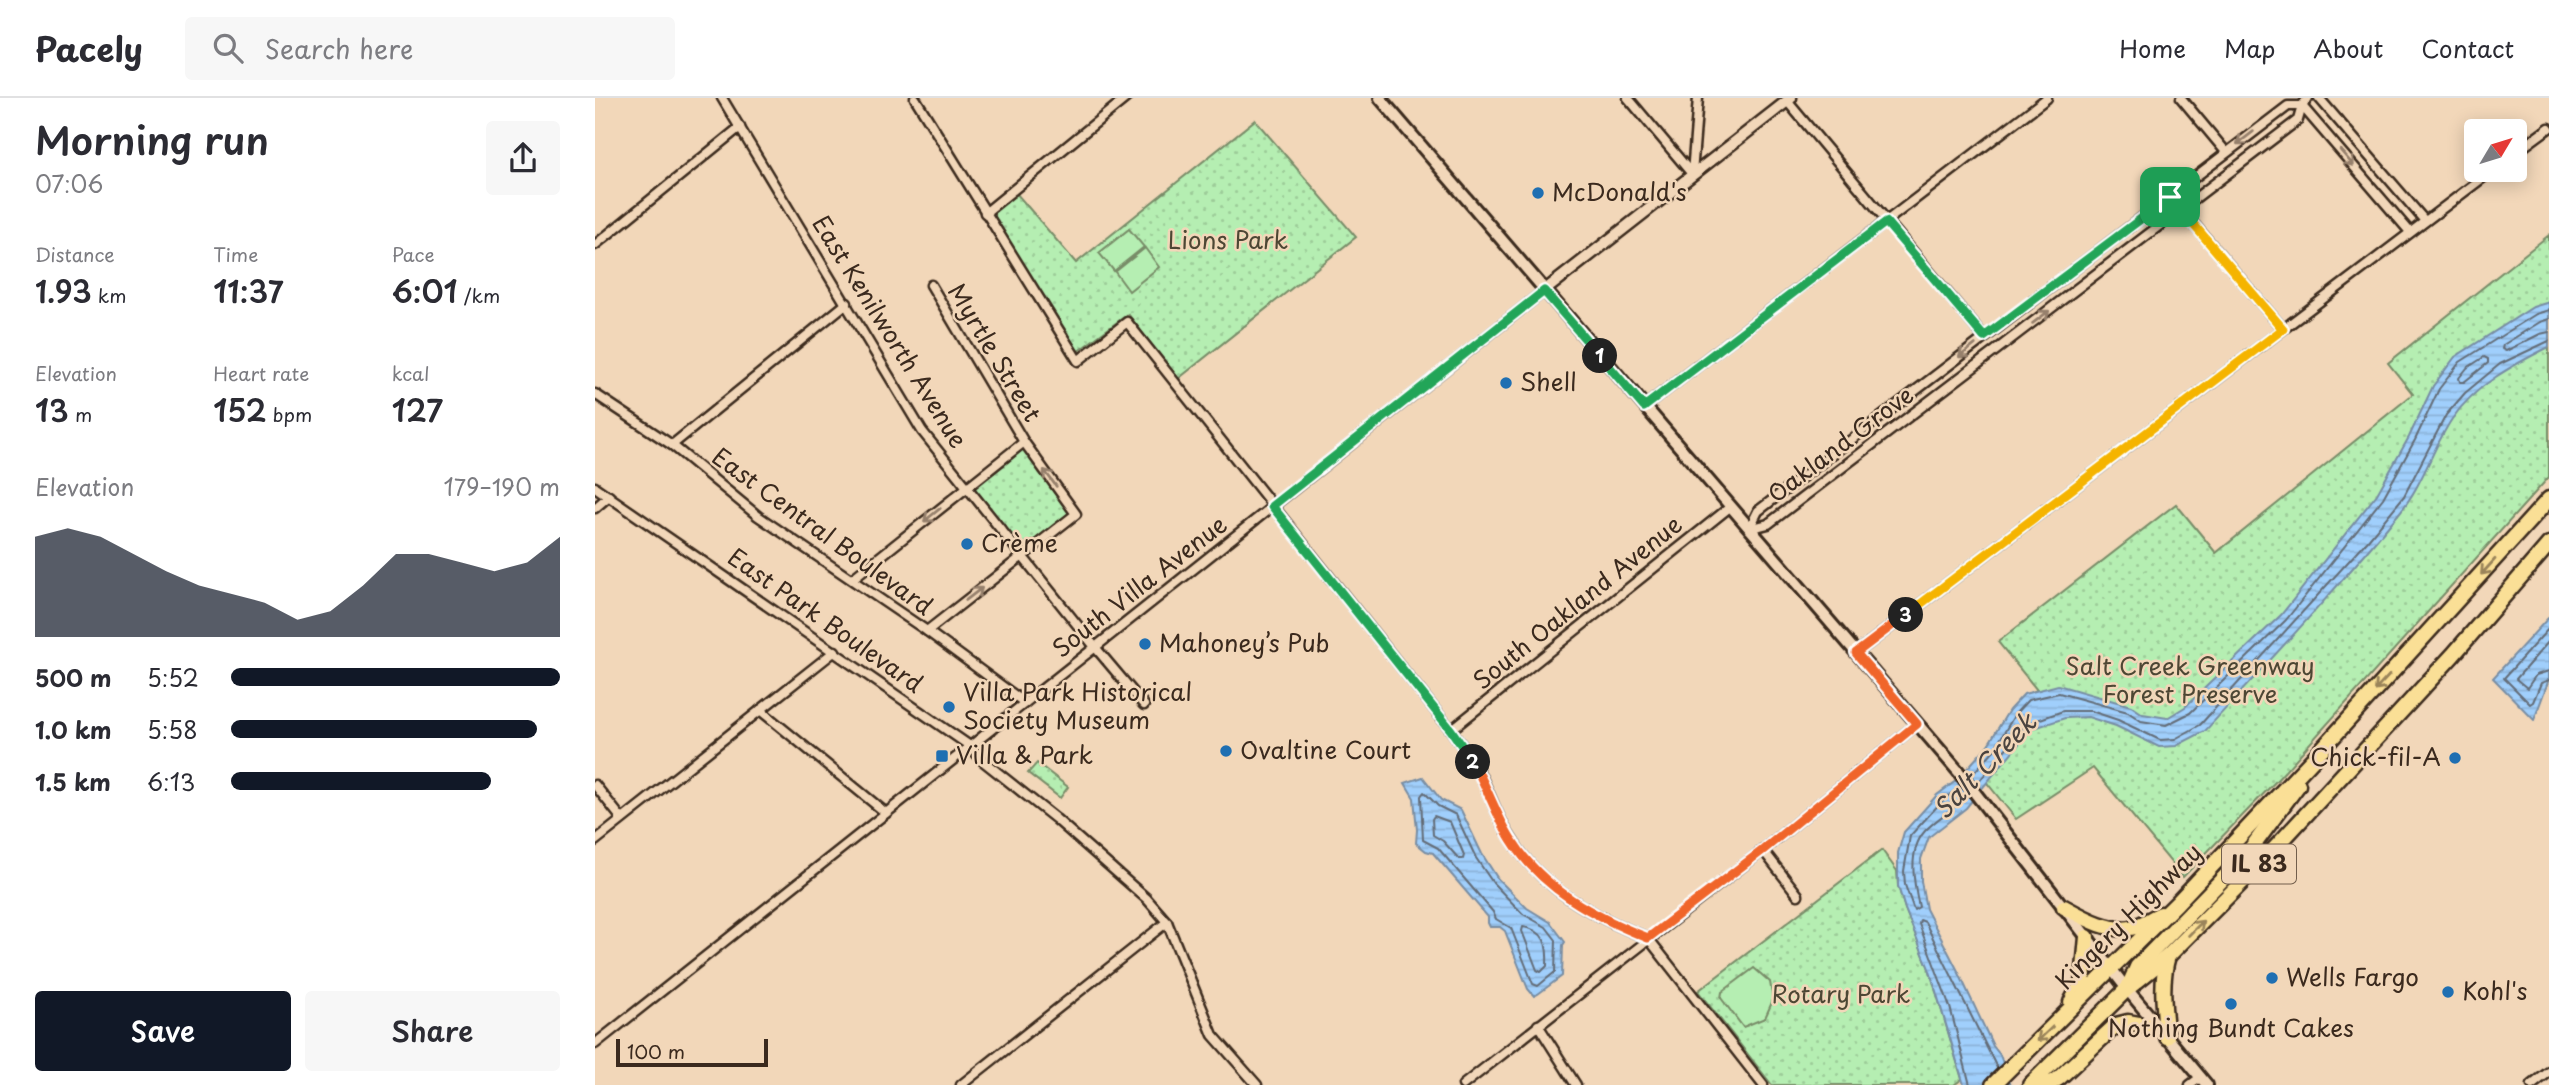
<!DOCTYPE html>
<meta charset="utf-8">
<style>
body{margin:0;font-family:"Playpen Sans",sans-serif;background:#f7f7f7;color:#2b2b33;height:100vh;display:flex;flex-direction:column;font-size:26px;white-space:nowrap}
*{box-sizing:border-box;margin:0}
p{font-size:23px;color:#7c7c81}
.icon{flex:none;width:38px;height:38px;fill:none;stroke:currentColor;stroke-width:2;stroke-linecap:round;stroke-linejoin:round}
.map{position:relative;flex:1;overflow:hidden}
.panel{display:flex;flex-direction:column;background:#fff;width:595px}
.panel>*{flex:none}
.needle{width:46px;rotate:52deg}
.buttons{position:absolute;left:1869px;top:21px;display:grid;gap:14px}
.buttons a{display:grid;place-items:center;width:63px;height:63px;border-radius:7px;background:#fff;box-shadow:0 4px 18px #0003;font-size:35px}
.scale{position:absolute;left:21px;bottom:18px;width:152px;box-sizing:border-box;padding-left:7px;border:4px solid #3b2a1e;border-top:0;font-size:19px;line-height:24px;white-space:nowrap;color:#3b2a1e;-webkit-text-stroke:5px #f2d7b9;paint-order:stroke}
.pin{position:absolute;display:grid;place-items:center;width:60px;height:60px;color:#fff;margin:-30px;border-radius:14px;box-shadow:0 4px 10px #0006}
.km{position:absolute;width:35px;height:35px;margin:-18px;border-radius:50%;background:#222;color:#fff;font-size:19px;line-height:35px;text-align:center}
.round{display:grid;place-items:center;flex:none;width:74px;height:74px;border-radius:7px;background:#f7f7f7}
.head{display:flex;align-items:center;justify-content:space-between;height:119px;padding:0 35px}
h1{font-size:38px;font-weight:600;line-height:52px}
.stats{display:grid;grid-template-columns:repeat(3,1fr);gap:10px;height:119px;padding:7px 35px}
.stats div{display:grid;align-content:center}
.stats b{font-size:30px;font-weight:600}
.stats small{font-size:19px;font-weight:400}
.stats p{font-size:19px}
.chart{height:196px;padding:14px 35px}
.chart p{display:flex;justify-content:space-between}
.chart svg{width:100%;height:126px;margin-top:7px;fill:#111827;opacity:.7}
.action{display:flex;gap:14px;margin-top:auto;padding:14px 35px}
.action a{flex:1;height:80px;border-radius:7px;background:#111827;color:#fff;font-size:28px;font-weight:600;line-height:80px;text-align:center}
.action a+a{background:#f7f7f7;color:#2b2b33}
ul{padding:0 35px;list-style:none;font-size:23px}
li{display:grid;grid-template-columns:112px 84px 1fr;align-items:center;height:52px}
li i{height:18px;border-radius:9px;background:#111827}
header{display:flex;align-items:center;gap:42px;box-sizing:border-box;height:98px;padding:0 35px;background:#fff;border-bottom:2px solid #e1e1e2}
header strong{font-size:33px}
nav{display:flex;gap:38px;margin-inline-start:auto;font-size:24px}
.search{width:490px;height:63px;background:#f7f7f7;display:flex;align-items:center;gap:18px;box-sizing:border-box;padding:0 24px;border-radius:7px;color:#7c7c81;font-size:26px}
main{display:flex;flex:1;min-height:0}
.map>svg:first-child{display:block}
.park{fill:url(#park-dots);stroke:#788c68;stroke-width:2}
.garden{fill:#b5eeb2;stroke:#788c68;stroke-width:2}
.water{fill:url(#water-rules);stroke:#788da3;stroke-width:2}
.lines{fill:none;stroke-linecap:round;stroke-linejoin:round}
.shore{stroke:#636c77;stroke-width:2}
.minor-casing{stroke:#3b2a1e;stroke-width:13}
.tertiary-casing{stroke:#3b2a1e;stroke-width:15}
.secondary-casing{stroke:#3b2a1e;stroke-width:16}
.trunk-casing{stroke:#3b2a1e;stroke-width:19}
.minor{stroke:#f2d7b9;stroke-width:8}
.tertiary{stroke:#f2d7b9;stroke-width:10}
.secondary{stroke:#f2d7b9;stroke-width:10}
.trunk{stroke:#fadf96;stroke-width:14}
.oneway{stroke:#96806c}
.oneway2{stroke:#9a845a}
.split-1-casing{stroke:#fff;stroke-width:14}
.split-2-casing{stroke:#fff;stroke-width:14}
.split-3-casing{stroke:#fff;stroke-width:14}
.split-4-casing{stroke:#fff;stroke-width:14}
.split-1{stroke:#22a559;stroke-width:9}
.split-2{stroke:#22a559;stroke-width:9}
.split-3{stroke:#f0652b;stroke-width:9}
.split-4{stroke:#f5b400;stroke-width:9}
.poi-dot{fill:#1f6fb2;stroke:#f2d7b9;stroke-width:2.5}
.labels{text-anchor:middle;stroke-width:5;stroke-linejoin:round;paint-order:stroke}
.shield{fill:#f2d7b9;stroke:#725e4c;stroke-width:2}
.shield-label{font-size:23px;font-weight:bold;fill:#3b2a1e}
.poi-label{font-size:24px;fill:#3b2a1e;stroke:#f2d7b9;text-anchor:start}
.park-label{font-size:24px;fill:#4d4734;stroke:#f2d7b9}
.street-label{font-size:24px;fill:#3b2a1e;stroke:#f2d7b9}
.water-label{font-size:26px;font-style:italic;fill:#4a433f;stroke:#f2d7b9}
</style>
<header>
<strong>Pacely</strong>
<div class="search"><svg class="icon" aria-label="search" viewBox="0 0 24 24"><circle cx="10" cy="10" r="6"/><path d="M15 15l6 6"/></svg>Search here</div>
<nav><a>Home</a><a>Map</a><a>About</a><a>Contact</a></nav>
</header>
<main>
<section class="panel">
<div class="head"><div><h1>Morning run</h1><p>07:06</p></div><a class="round"><svg class="icon" aria-label="share" viewBox="0 0 24 24"><path d="M12 15V3M7 8l5-5 5 5M5 13v7h14v-7"/></svg></a></div>
<div class="stats">
<div><p>Distance</p><b>1.93<small> km</small></b></div>
<div><p>Time</p><b>11:37</b></div>
<div><p>Pace</p><b>6:01<small> /km</small></b></div>
</div>
<div class="stats">
<div><p>Elevation</p><b>13<small> m</small></b></div>
<div><p>Heart rate</p><b>152<small> bpm</small></b></div>
<div><p>kcal</p><b>127</b></div>
</div>
<div class="chart"><p><span>Elevation</span>179–190 m</p>
<svg viewBox="0 0 160 44" preserveAspectRatio="none"><path d="M0 44V9L10 6L20 9L30 15L40 21L50 26L60 29L70 32L80 38L90 35L100 26L110 15L120 15L130 18L140 21L150 18L160 9V44z"/></svg>
</div>
<ul>
<li><b>500 m</b>5:52<i style="width:100%"></i></li>
<li><b>1.0 km</b>5:58<i style="width:93%"></i></li>
<li><b>1.5 km</b>6:13<i style="width:79%"></i></li>
</ul>
<div class="action"><a>Save</a><a>Share</a></div>
</section>
<div class="map">
<svg width="1954" height="987" viewBox="0 0 1954 987">
<defs>
<pattern id="park-dots" width="8" height="8" patternUnits="userSpaceOnUse" patternTransform="scale(1.75)"><rect width="8" height="8" fill="#b5eeb2"/><path d="M2 2h.1M6 6h.1" fill="none" stroke="#9dcc99" stroke-width="1.8" stroke-linecap="round"/></pattern>
<pattern id="water-rules" width="6" height="5" patternUnits="userSpaceOnUse" patternTransform="scale(1.75)"><rect width="6" height="5" fill="#a0cffc"/><path d="M0 2.5h6" fill="none" stroke="#8bb2d8"/></pattern>
</defs>
<rect width="100%" height="100%" fill="#f2d7b9"/>
<filter id="ink" filterUnits="userSpaceOnUse"><feTurbulence type="fractalNoise" baseFrequency=".0143" numOctaves="2"/><feDisplacementMap in="SourceGraphic" scale="14" xChannelSelector="R" yChannelSelector="G"/><feConvolveMatrix kernelMatrix="1 2 1 2 8 2 1 2 1" color-interpolation-filters="sRGB"/></filter>
<g filter="url(#ink)">
<g class="park">
<polygon points="660,22 761,139 583,281 533,216 482,254 396,115 421,95 481,165"/>
<path d="M1954 137V379L1682 682 1588 779 1498 670 1421 721 1377 666C1383 659 1390 652 1395 644 1409 623 1417 600 1442 592L1403 544 1581 406 1621 455 1818 296 1793 265Z"/>
<polygon points="428,348 477,415 427,454 376,390"/>
<polygon points="442,665 473,689 465,700 433,675"/>
<polygon points="1287,752 1302,773 1303,788 1310,811 1335,873 1367,981 1359,987 1177,987 1103,893"/>
</g>
<g class="garden">
<polygon points="534,131 549,149 519,173 504,155"/>
<polygon points="550,150 564,169 534,193 520,174"/>
<polygon points="1159,870 1175,884 1178,902 1170,920 1148,929 1126,900 1127,894"/>
</g>
<g class="water">
<path d="M1954 204V249C1918 267 1880 287 1857 321 1837 351 1828 386 1805 414 1743 490 1676 561 1610 633L1581 648 1564 649 1521 628 1493 619 1470 620 1436 631 1371 710 1334 739 1326 761V783L1331 811 1364 875 1398 948 1405 957 1416 987H1369L1335 873 1310 811 1303 788V755L1309 734 1342 697 1362 682 1393 647 1414 612 1429 596 1463 587 1536 608 1548 616 1572 620 1590 609 1686 517 1782 396 1814 339 1838 288 1860 259 1938 209Z"/>
<polygon points="1954,519 1954,581 1939,622 1898,580"/>
<polygon points="828,679 846,702 866,712 887,756 903,781 932,810 955,824 970,844 968,847 967,878 943,896 939,898 933,891 910,833 905,829 895,829 893,825 893,819 838,755 831,753 821,745 822,732 819,700 810,685"/>
</g>
<g class="lines">
<g class="shore">
<polyline points="1954,221 1945,224 1908,247 1907,251 1911,253 1945,236 1954,234"/>
<polygon points="1889,259 1893,261 1893,265 1869,284 1865,284 1864,280 1872,270"/>
<polyline points="1954,530 1909,580 1935,606 1938,604 1946,585 1954,582"/>
<polyline points="1954,543 1921,581 1932,590 1941,577 1954,573"/>
<polyline points="1376,678 1399,652 1420,616 1433,602 1464,595 1533,614 1546,623 1571,627 1595,615 1691,522 1788,400 1820,342 1844,291 1865,264 1941,216 1954,212"/>
<polyline points="1382,686 1431,626 1468,613 1496,613 1523,622 1565,642 1580,641 1605,627 1772,443 1809,398 1851,317 1870,295 1905,266 1954,243"/>
<path d="M1366 688 1347 703 1315 738 1309 773 1310 787 1319 812 1324 809C1319 786 1312 753 1330 733 1343 719 1360 711 1372 697"/>
<polygon points="829,694 843,708 861,717 881,760 898,785 928,816 951,829 961,842 960,874 943,888 938,886 916,830 901,821 898,814 843,750 828,742 826,698"/>
<polygon points="839,718 855,724 869,757 868,761 864,761 848,743 838,737 837,721"/>
<path d="M928 829C951 832 953 848 952 868L946 874 942 872 927 833Z"/>
<polyline points="1375,987 1355,909 1324,826 1325,822 1330,824 1402,970"/>
</g>
<g class="minor-casing">
<g id="minor">
<polyline points="127,0 327,333 500,549 549,607"/>
<path d="M320 0 483 263 532 224 856 632C865 645 875 658 883 672 895 695 902 719 916 740 946 791 1000 819 1053 840L1168 987"/>
<polyline points="1033,0 1097,76"/>
<polyline points="1586,0 1631,54"/>
<polyline points="1724,0 1830,123"/>
<polyline points="1192,3 1389,239"/>
<polyline points="1707,8 1815,134"/>
<polyline points="1920,55 1954,30"/>
<polyline points="1097,76 1103,0"/>
<polyline points="1575,98 1688,231"/>
<polyline points="390,115 531,0"/>
<polyline points="0,147 145,29"/>
<polyline points="0,296 77,347 163,418 332,533 430,605"/>
<polyline points="1049,309 1452,0"/>
<polyline points="77,347 252,205"/>
<polyline points="0,389 375,648 388,663 461,721 552,801 572,824 618,937 662,987"/>
<polyline points="0,410 14,398"/>
<polyline points="1154,431 1173,426 1703,22 1707,8 1713,0"/>
<polyline points="1154,431 1163,413 1693,8 1707,8"/>
<polyline points="257,481 429,344"/>
<polyline points="332,533 481,416 429,344 336,187"/>
<polyline points="1261,555 1898,72"/>
<polyline points="165,612 291,715"/>
<polyline points="856,632 1135,409"/>
<polyline points="0,687 27,721"/>
<polyline points="0,743 240,553"/>
<polyline points="1168,752 1203,797"/>
<polyline points="943,927 981,987"/>
<polyline points="0,946 949,193"/>
<polyline points="366,987 572,824"/>
<polyline points="868,987 1168,752 1322,626"/>
<polyline points="1595,987 1606,979"/>
<polyline points="1937,987 1954,974"/>
</g>
</g>
<g class="tertiary-casing">
<polyline id="tertiary" points="949,193 1196,0"/>
</g>
<g class="secondary-casing">
<polyline id="secondary" points="785,0 1363,673 1532,891 1612,987"/>
</g>
<g class="trunk-casing">
<g id="trunk">
<path d="M1469 809C1489 820 1517 836 1540 829 1548 826 1557 820 1566 816"/>
<polyline points="1534,887 1542,869 1652,756 1703,687"/>
<polyline points="1476,904 1488,882 1492,839"/>
<path d="M1572 939C1569 912 1565 884 1573 858"/>
<polyline points="1398,987 1582,805 1717,662 1954,401"/>
<polyline points="1435,987 1532,891 1573,858 1671,760 1858,557 1954,446"/>
<polyline points="1445,987 1458,984 1464,980 1521,927 1533,924 1565,930"/>
</g>
</g>
<use href="#minor" class="minor"/>
<use href="#tertiary" class="tertiary"/>
<use href="#secondary" class="secondary"/>
<use href="#trunk" class="trunk"/>
</g>
<defs><path id="oneway-shaft" d="M-6 0H5M1.5-3L5.5 0L1.5 3" fill="none" stroke-width="1.6" stroke-linecap="round" stroke-linejoin="round" transform="scale(1.75)"/></defs>
<g class="oneway">
<use href="#oneway-shaft" transform="translate(1650 40) rotate(143)"/>
<use href="#oneway-shaft" transform="translate(1752 60) rotate(49)"/>
<use href="#oneway-shaft" transform="translate(1446 219) rotate(-37)"/>
<use href="#oneway-shaft" transform="translate(1372 253) rotate(142)"/>
<use href="#oneway-shaft" transform="translate(455 380) rotate(-127)"/>
<use href="#oneway-shaft" transform="translate(337 417) rotate(141)"/>
<use href="#oneway-shaft" transform="translate(379 496) rotate(-38)"/>
</g>
<g class="oneway2">
<use href="#oneway-shaft" transform="translate(1893 469) rotate(132)"/>
<use href="#oneway-shaft" transform="translate(1787 585) rotate(133)"/>
<use href="#oneway-shaft" transform="translate(1601 830) rotate(-45)"/>
<use href="#oneway-shaft" transform="translate(1450 936) rotate(136)"/>
</g>
</g>
<g class="lines" filter="url(#ink)">
<g class="split-1-casing">
<polyline id="split-1" points="1005,258 1049,309 1291,124 1389,239 1575,99"/>
</g>
<g class="split-2-casing">
<polyline id="split-2" points="878,664 856,632 677,408 949,193 1005,258"/>
</g>
<g class="split-3-casing">
<path id="split-3" d="M878 664C892 689 901 717 916 741 947 791 1000 819 1053 840L1168 752 1322 626 1261 555 1311 517"/>
</g>
<g class="split-4-casing">
<polyline id="split-4" points="1311,517 1688,231 1575,99"/>
</g>
<use href="#split-1" class="split-1"/>
<use href="#split-2" class="split-2"/>
<use href="#split-3" class="split-3"/>
<use href="#split-4" class="split-4"/>
</g>
<g class="poi-dot">
<circle cx="943" cy="95" r="7"/>
<circle cx="911" cy="285" r="7"/>
<circle cx="372" cy="446" r="7"/>
<circle cx="550" cy="546" r="7"/>
<circle cx="354" cy="609" r="7"/>
<circle cx="631" cy="653" r="7"/>
<rect x="340" y="651" width="14" height="14" rx="3.5"/>
<circle cx="1860" cy="660" r="7"/>
<circle cx="1677" cy="880" r="7"/>
<circle cx="1853" cy="894" r="7"/>
<circle cx="1636" cy="906" r="7"/>
</g>
<g class="labels">
<rect class="shield" x="1627" y="746.5" width="74" height="39" rx="5"/>
<g class="shield-label">
<text x="1664" y="774">IL 83</text>
</g>
<g class="poi-label">
<text x="957" y="103">McDonald's</text>
<text x="925" y="293">Shell</text>
<text x="386" y="454">Crème</text>
<text x="564" y="554">Mahoney’s Pub</text>
<text x="368" y="603">Villa Park Historical<tspan x="368" dy="28">Society Museum</tspan></text>
<text x="645" y="661">Ovaltine Court</text>
<text x="361" y="666">Villa &amp; Park</text>
<text x="1846" y="668" text-anchor="end">Chick-fil-A</text>
<text x="1691" y="888">Wells Fargo</text>
<text x="1867" y="902">Kohl's</text>
<text x="1636" y="939" text-anchor="middle">Nothing Bundt Cakes</text>
</g>
<g class="park-label">
<text x="633" y="151">Lions Park</text>
<text x="1595" y="577">Salt Creek Greenway<tspan x="1595" dy="28">Forest Preserve</tspan></text>
<text x="1246" y="905">Rotary Park</text>
</g>
<g class="street-label">
<text transform="translate(294 234) rotate(58)" y="8">East Kenilworth Avenue</text>
<text transform="translate(399 255) rotate(59)" y="8">Myrtle Street</text>
<text transform="translate(1246 347) rotate(-37)" y="8">Oakland Grove</text>
<text transform="translate(227 434) rotate(36)" y="8">East Central Boulevard</text>
<text transform="translate(545 489) rotate(-38)" y="8">South Villa Avenue</text>
<text transform="translate(983 505) rotate(-39)" y="8">South Oakland Avenue</text>
<text transform="translate(230 523) rotate(35)" y="8">East Park Boulevard</text>
<text transform="translate(1534 819) rotate(-45)" y="8">Kingery Highway</text>
</g>
<g class="water-label">
<text transform="translate(1390 668) rotate(-46)" y="9">Salt Creek</text>
</g>
</g>
</svg>
<div class="buttons">
<a><svg class="needle" viewBox="-14 -14 28 28"><path d="M0-13l5 13h-10z" fill="#e53935"/><path d="M0 13l5-13h-10z" fill="#7c7c81"/></svg></a>
</div>
<div class="scale">100 m</div>
<div class="pin" style="left:1575px;top:99px;background:#1e9e55"><svg class="icon" aria-label="arrive" viewBox="0 0 24 24"><path d="M6 21V4h12l-3 4 3 4H6"/></svg></div>
<b class="km" style="left:1005px;top:258px">1</b>
<b class="km" style="left:878px;top:664px">2</b>
<b class="km" style="left:1311px;top:517px">3</b>
</div>
</main>
